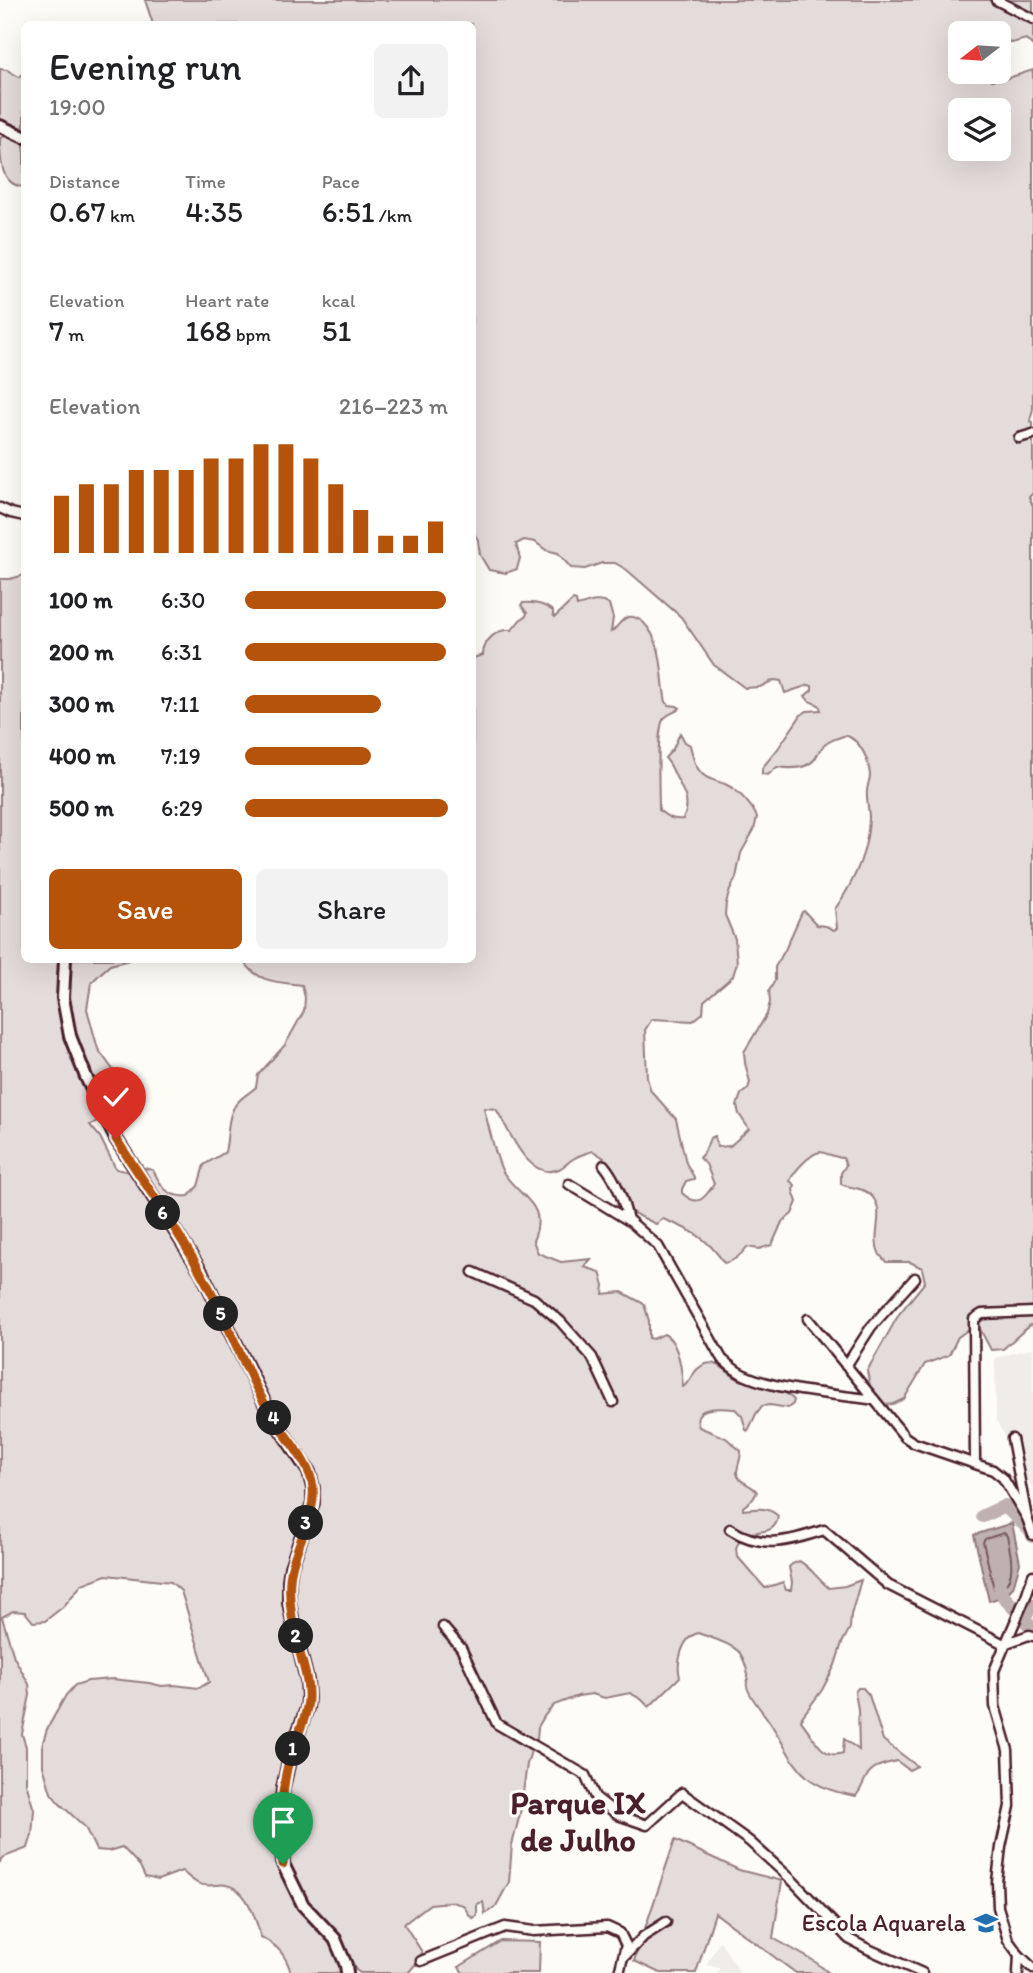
<!DOCTYPE html>
<meta charset="utf-8">
<style>
body{margin:0;font-family:Itim,sans-serif;background:#f2f2f2;color:#202124;height:100vh;display:flex;flex-direction:column;font-size:26px;white-space:nowrap}
*{box-sizing:border-box;margin:0}
p{font-size:23px;color:#757577}
.icon{flex:none;width:38px;height:38px;fill:none;stroke:currentColor;stroke-width:2;stroke-linecap:round;stroke-linejoin:round}
.map{position:relative;flex:1;overflow:hidden}
.drawer{position:absolute;left:21px;top:21px;width:455px;height:942px;display:flex;flex-direction:column;background:#fff;border-radius:10px;box-shadow:0 7px 28px #0002}
.drawer>*{flex:none}
.needle{width:46px;rotate:253deg}
.buttons{position:absolute;left:948px;top:21px;display:grid;gap:14px}
.buttons a{display:grid;place-items:center;width:63px;height:63px;border-radius:10px;background:#fff;box-shadow:0 7px 28px #0002;font-size:35px}
.pin{position:absolute;display:grid;place-items:center;width:60px;height:60px;color:#fff;margin:-72px -30px;border-radius:50% 50% 50% 0;rotate:-45deg;box-shadow:0 0 7px #0007}
.pin .icon{rotate:45deg}
.km{position:absolute;width:35px;height:35px;margin:-18px;border-radius:50%;background:#222;color:#fff;font-size:19px;line-height:35px;text-align:center}
.round{display:grid;place-items:center;flex:none;width:74px;height:74px;border-radius:10px;background:#f2f2f2}
.headline{display:flex;align-items:center;justify-content:space-between;height:119px;padding:0 28px}
h1{font-size:38px;font-weight:600;line-height:52px}
.metrics{display:grid;grid-template-columns:repeat(3,1fr);gap:10px;height:119px;padding:7px 28px}
.metrics div{display:grid;align-content:center}
.metrics b{font-size:30px;font-weight:600}
.metrics small{font-size:19px;font-weight:400}
.metrics p{font-size:19px}
.chart{height:196px;padding:14px 28px}
.chart p{display:flex;justify-content:space-between}
.chart svg{width:100%;height:126px;margin-top:7px;stroke:#b45309;stroke-width:6}
.primary-button{display:flex;gap:14px;margin-top:auto;padding:14px 28px}
.primary-button a{flex:1;height:80px;border-radius:10px;background:#b45309;color:#fff;font-size:28px;font-weight:600;line-height:80px;text-align:center}
.primary-button a+a{background:#f2f2f2;color:#202124}
ul{padding:0 28px;list-style:none;font-size:23px}
li{display:grid;grid-template-columns:112px 84px 1fr;align-items:center;height:52px}
li i{height:18px;border-radius:9px;background:#b45309}
.map>svg:first-child{display:block}
.built{fill:#f0ece8}
.green{fill:#e3dcda;stroke:#967e82;stroke-width:2;fill-rule:evenodd}
.water{fill:#c0b1b1;stroke:#91777b;stroke-width:2}
.lines{fill:none;stroke-linecap:round;stroke-linejoin:round}
.shore{stroke:#795961;stroke-width:2}
.river{stroke:#c0b1b1;stroke-width:14}
.minor-casing{stroke:#4a1f2b;stroke-width:13}
.tertiary-casing{stroke:#4a1f2b;stroke-width:16}
.minor{stroke:#fdfcf7;stroke-width:8}
.tertiary{stroke:#fdfcf7;stroke-width:10}
.route-casing{stroke:#fff;stroke-width:14}
.route{stroke:#b45309;stroke-width:9}
.labels{text-anchor:middle;stroke-width:6;stroke-linejoin:round;paint-order:stroke}
.poi-label{font-size:24px;fill:#4a1f2b;stroke:#fdfcf7;text-anchor:end}
.district-label{font-size:32px;font-weight:bold;fill:#4a1f2b;stroke:#fdfcf7}
</style>
<div class="map">
<svg width="1033" height="1973" viewBox="0 0 1033 1973">
<rect width="100%" height="100%" fill="#fdfcf7"/>
<filter id="ink" filterUnits="userSpaceOnUse"><feTurbulence type="fractalNoise" baseFrequency=".0143" numOctaves="2"/><feDisplacementMap in="SourceGraphic" scale="14" xChannelSelector="R" yChannelSelector="G"/><feConvolveMatrix kernelMatrix="1 2 1 2 8 2 1 2 1" color-interpolation-filters="sRGB"/></filter>
<g filter="url(#ink)">
<g class="built">
<polygon points="1033,1348 1033,1490 996,1420 995,1358"/>
<polygon points="720,1941 740,1973 717,1973 720,1968 706,1965"/>
</g>
<g class="green">
<path d="M145 0H1033V46L1026 39 1012 43 999 36V33H961V43L952 45 951 48 961 56V72H981L992 80H1002L1033 70V409L1030 421 1033 422V493L1029 497 1033 506V1326L1030 1325 1003 1349 991 1350 980 1329 968 1330 958 1337 949 1355 925 1364 904 1399 893 1404 882 1405 872 1396 867 1371 899 1314 925 1282 922 1268 910 1262H886C884 1259 880 1256 879 1253 870 1234 889 1208 868 1193 860 1187 849 1188 841 1184V1173L846 1165 843 1158C838 1158 823 1152 820 1152 811 1153 793 1172 790 1181L795 1185 793 1190 797 1202 792 1214 782 1222 772 1245 759 1249 747 1247C741 1255 734 1262 724 1263 707 1237 691 1230 663 1219L656 1224 629 1211 622 1196 621 1184 613 1175 604 1158 593 1151C586 1153 579 1155 573 1159 568 1162 564 1167 559 1169 528 1183 509 1129 496 1109L484 1108C488 1124 496 1160 503 1172 521 1200 549 1203 533 1241L538 1253 561 1262 591 1259 584 1267 600 1272 604 1285 603 1294 622 1292 644 1304 649 1321V1338L653 1339 664 1334C679 1341 682 1372 683 1387 692 1380 693 1368 706 1364 720 1360 728 1375 740 1380 746 1383 749 1378 756 1378 764 1378 788 1394 794 1400L793 1404 788 1408 770 1405 762 1406 756 1414 748 1431 746 1430 742 1416 735 1409C721 1408 690 1405 699 1427L726 1438 741 1451C741 1459 737 1466 737 1473 738 1483 752 1484 757 1492L753 1499 743 1507V1510C755 1509 768 1506 778 1516 775 1539 754 1526 742 1538 739 1540 738 1544 736 1548L737 1556 765 1588 783 1582 786 1590H791L792 1582 789 1567 792 1564 799 1561C811 1567 818 1580 829 1588L845 1586 861 1580 851 1615 850 1628 842 1643 835 1665 822 1690 802 1717 801 1721C813 1734 821 1761 843 1753L844 1739 859 1750 858 1709 855 1692 858 1688H863L869 1695 883 1740 917 1766 909 1770 897 1761C886 1764 873 1765 867 1776 862 1784 863 1787 856 1796 796 1786 797 1763 767 1718 762 1711 748 1695 747 1686 746 1683 748 1679 748 1676 747 1668 743 1656 738 1651 728 1642 711 1638 698 1633 682 1637 676 1663 680 1677L649 1707 641 1699 630 1693 605 1698 592 1694 578 1696 554 1705 545 1715 538 1727 537 1739 531 1751 527 1764 520 1814 512 1845 509 1882 496 1906 485 1914 483 1902 477 1904V1916L473 1918 470 1916 463 1905 451 1902 430 1904 404 1924 422 1952 421 1958 408 1973H360L356 1970 339 1942 321 1931 338 1956 342 1973H291C286 1955 278 1946 261 1937 256 1920 248 1889 226 1885 223 1884 219 1885 215 1885 199 1887 194 1882 182 1871L158 1880 145 1877 140 1866 122 1847 109 1851 96 1850 85 1827 59 1803 51 1793 43 1766V1742L47 1729 66 1695 75 1685 88 1681 112 1679 149 1683 162 1686 174 1685 199 1688 209 1682 181 1591 171 1582 106 1575 82 1584 64 1606 45 1621 33 1622 25 1612 13 1611 2 1617 14 1657 29 1684 30 1695 22 1734 26 1747V1783L34 1810 32 1835 28 1848 4 1857 0 1862V579H10L24 575V959H133L110 965 101 973 91 983 87 1009 98 1049 127 1089 125 1101 106 1116 90 1125 100 1137 116 1169 129 1172 140 1167 153 1170C162 1188 168 1198 189 1196L198 1186 204 1165 225 1152C229 1136 226 1114 238 1102 243 1096 251 1092 256 1087L258 1075 285 1045 304 1011 305 998 302 985C277 982 256 983 243 959H472L473 658 483 655C483 640 498 628 512 630L520 620 526 616 527 613 521 605 523 603C534 602 544 604 553 611V615L555 617 573 600 576 601 577 606C588 603 598 598 609 604L613 618 611 632C617 628 621 619 628 617 634 616 639 619 643 622 665 644 660 675 666 702L669 705 677 706 680 708C675 713 666 714 663 720 656 734 659 792 659 810 667 817 672 820 683 819 691 804 684 792 677 779 673 772 672 765 665 758L673 749 680 733 685 742 690 745C692 752 693 761 697 767 703 779 714 780 725 784 738 790 751 804 757 817L754 830 741 853 736 878 730 890 726 903 725 915 735 939 737 963 733 976 704 1001 703 1013 693 1021 652 1019 645 1030 647 1078 651 1091 676 1119 686 1163 694 1177V1179L686 1181 682 1189V1193C698 1208 705 1198 714 1184L706 1164 699 1158 705 1151 710 1138 715 1136 717 1147 730 1146 749 1129 739 1114 737 1106 741 1094 748 1089 750 1082 745 1063 744 1052 767 1014 770 1002 769 991 775 980V967L785 950 802 912 804 911 817 925 826 926 834 930 837 928 835 909C854 882 868 852 869 818 869 809 866 799 867 791 867 785 870 781 870 775 868 758 861 742 846 735 837 738 827 741 821 749 818 752 817 756 815 759 806 770 790 769 777 767L768 775 762 774V768L777 750 801 715 807 711 821 710 819 705 809 701 805 696 812 690V686L809 685 785 693 781 681 774 680 760 687 745 688 714 665 681 617 627 570 615 563H602L585 569 571 568 558 553 546 550 535 542 524 540 516 544 520 558 517 569 506 573 489 570 480 555 478 540 472 530V24H153ZM961 110H999V149H961Z"/>
<polygon points="0,69 7,70 19,77 24,73 24,128 0,122"/>
<path d="M5 136 24 141V187C0 185 0 159 0 138Z"/>
<polygon points="675,1840 739,1870 782,1881 773,1938 814,1961 829,1973 796,1973 715,1913 696,1973 660,1973 634,1961"/>
<polygon points="501,1941 540,1942 539,1973 463,1973 459,1967"/>
</g>
<polygon class="water" points="1012,1523 1020,1563 1013,1587 1005,1596 989,1601 974,1535"/>
<g class="lines">
<path class="shore" d="M1004 1533 1007 1536C1011 1554 1018 1582 997 1591L994 1589 983 1542 985 1539Z"/>
<g class="river">
<polyline points="983,1516 1005,1506 1032,1532 1033,1536"/>
<polyline points="1000,1587 1004,1597 1014,1608"/>
<polyline points="1033,1605 1023,1618 1033,1629"/>
</g>
<g class="minor-casing">
<g id="minor">
<polyline points="996,0 1033,19"/>
<polyline points="1019,438 1033,434"/>
<polyline points="0,508 11,513 24,516"/>
<path d="M604 1165C617 1181 623 1200 628 1220"/>
<path d="M569 1184 631 1222 658 1246 722 1359C729 1365 735 1371 744 1375 779 1391 835 1394 874 1400"/>
<polyline points="473,1272 534,1299 560,1321 592,1357 613,1402"/>
<polyline points="808,1319 905,1437 914,1443 993,1470 1003,1478 1027,1518"/>
<polyline points="846,1366 871,1327 915,1278"/>
<polyline points="1012,1439 1027,1518 1033,1535"/>
<polyline points="975,1463 974,1319 982,1314 1033,1312"/>
<path d="M730 1529C762 1550 791 1541 824 1530L888 1585 1004 1644 1029 1635 1033 1636"/>
<polyline points="443,1627 461,1648 497,1724 585,1775 595,1797 618,1815 647,1825 682,1793 749,1841 791,1879 849,1939 868,1949 922,1973"/>
<polyline points="1019,1955 1033,1968"/>
<polyline points="625,1956 644,1936 666,1922"/>
<polyline points="421,1961 505,1927 534,1931 607,1927 620,1933 626,1945 619,1973"/>
<polyline points="1018,1973 1019,1955 1008,1940 998,1907 997,1882 1001,1847 1010,1806 1008,1750 995,1706 994,1671 1026,1596 1033,1575"/>
</g>
</g>
<g class="tertiary-casing">
<g id="tertiary">
<polyline points="0,126 24,137"/>
<polyline points="65,959 63,998 70,1036 86,1077 116,1139 202,1273 269,1412 309,1472 313,1488 313,1503 291,1567 289,1580 289,1602 294,1628 307,1680 308,1698 307,1708 290,1756 283,1788 281,1813 283,1864 303,1905 335,1939 346,1965 347,1973"/>
</g>
</g>
<use href="#minor" class="minor"/>
<use href="#tertiary" class="tertiary"/>
</g>
</g>
<g class="lines" filter="url(#ink)">
<g class="route-casing">
<path id="route" d="M116 1139C145 1184 176 1227 201 1273 227 1318 243 1367 269 1411 282 1434 311 1462 313 1488 316 1518 292 1549 290 1580 288 1605 294 1629 300 1653 304 1668 309 1683 308 1699 307 1720 294 1740 289 1760 280 1795 281 1828 283 1864"/>
</g>
<use href="#route" class="route"/>
</g>
<defs>
<g id="school-bare" transform="scale(1.89)"><path d="M0-5L7-2L0 1L-7-2ZM-4 1L0 2.5L4 1V4Q0 6-4 4Z" fill="#1f6fb2" stroke="#fdfcf7" stroke-width="2.5" paint-order="stroke"/></g>
</defs>
<g fill-rule="evenodd">
<use href="#school-bare" x="986" y="1923"/>
</g>
<g class="labels">
<g class="poi-label">
<text x="966" y="1931">Escola Aquarela</text>
</g>
<g class="district-label">
<text x="578" y="1814">Parque IX<tspan x="578" dy="37">de Julho</tspan></text>
</g>
</g>
</svg>
<div class="buttons">
<a><svg class="needle" viewBox="-14 -14 28 28"><path d="M0-13l5 13h-10z" fill="#e53935"/><path d="M0 13l5-13h-10z" fill="#757577"/></svg></a>
<a><svg class="icon" aria-label="layers" viewBox="0 0 24 24"><path d="M12 4l9 5-9 5-9-5zM3 14l9 5 9-5"/></svg></a>
</div>
<div class="pin" style="left:283px;top:1864px;background:#1e9e55"><svg class="icon" aria-label="arrive" viewBox="0 0 24 24"><path d="M6 21V4h12l-3 4 3 4H6"/></svg></div>
<div class="pin" style="left:116px;top:1139px;background:#d93025"><svg class="icon" aria-label="check" viewBox="0 0 24 24"><path d="M5 12l5 5 9-10"/></svg></div>
<b class="km" style="left:293px;top:1749px">1</b>
<b class="km" style="left:296px;top:1636px">2</b>
<b class="km" style="left:306px;top:1523px">3</b>
<b class="km" style="left:274px;top:1418px">4</b>
<b class="km" style="left:221px;top:1314px">5</b>
<b class="km" style="left:163px;top:1213px">6</b>
<section class="drawer">
<div class="headline"><div><h1>Evening run</h1><p>19:00</p></div><a class="round"><svg class="icon" aria-label="share" viewBox="0 0 24 24"><path d="M12 15V3M7 8l5-5 5 5M5 13v7h14v-7"/></svg></a></div>
<div class="metrics">
<div><p>Distance</p><b>0.67<small> km</small></b></div>
<div><p>Time</p><b>4:35</b></div>
<div><p>Pace</p><b>6:51<small> /km</small></b></div>
</div>
<div class="metrics">
<div><p>Elevation</p><b>7<small> m</small></b></div>
<div><p>Heart rate</p><b>168<small> bpm</small></b></div>
<div><p>kcal</p><b>51</b></div>
</div>
<div class="chart"><p><span>Elevation</span>216–223 m</p>
<svg viewBox="0 0 160 44" preserveAspectRatio="none"><path d="M5 44V24M15 44V20M25 44V20M35 44V15M45 44V15M55 44V15M65 44V11M75 44V11M85 44V6M95 44V6M105 44V11M115 44V20M125 44V29M135 44V38M145 44V38M155 44V33"/></svg>
</div>
<ul>
<li><b>100 m</b>6:30<i style="width:99%"></i></li>
<li><b>200 m</b>6:31<i style="width:99%"></i></li>
<li><b>300 m</b>7:11<i style="width:67%"></i></li>
<li><b>400 m</b>7:19<i style="width:62%"></i></li>
<li><b>500 m</b>6:29<i style="width:100%"></i></li>
</ul>
<div class="primary-button"><a>Save</a><a>Share</a></div>
</section>
</div>
